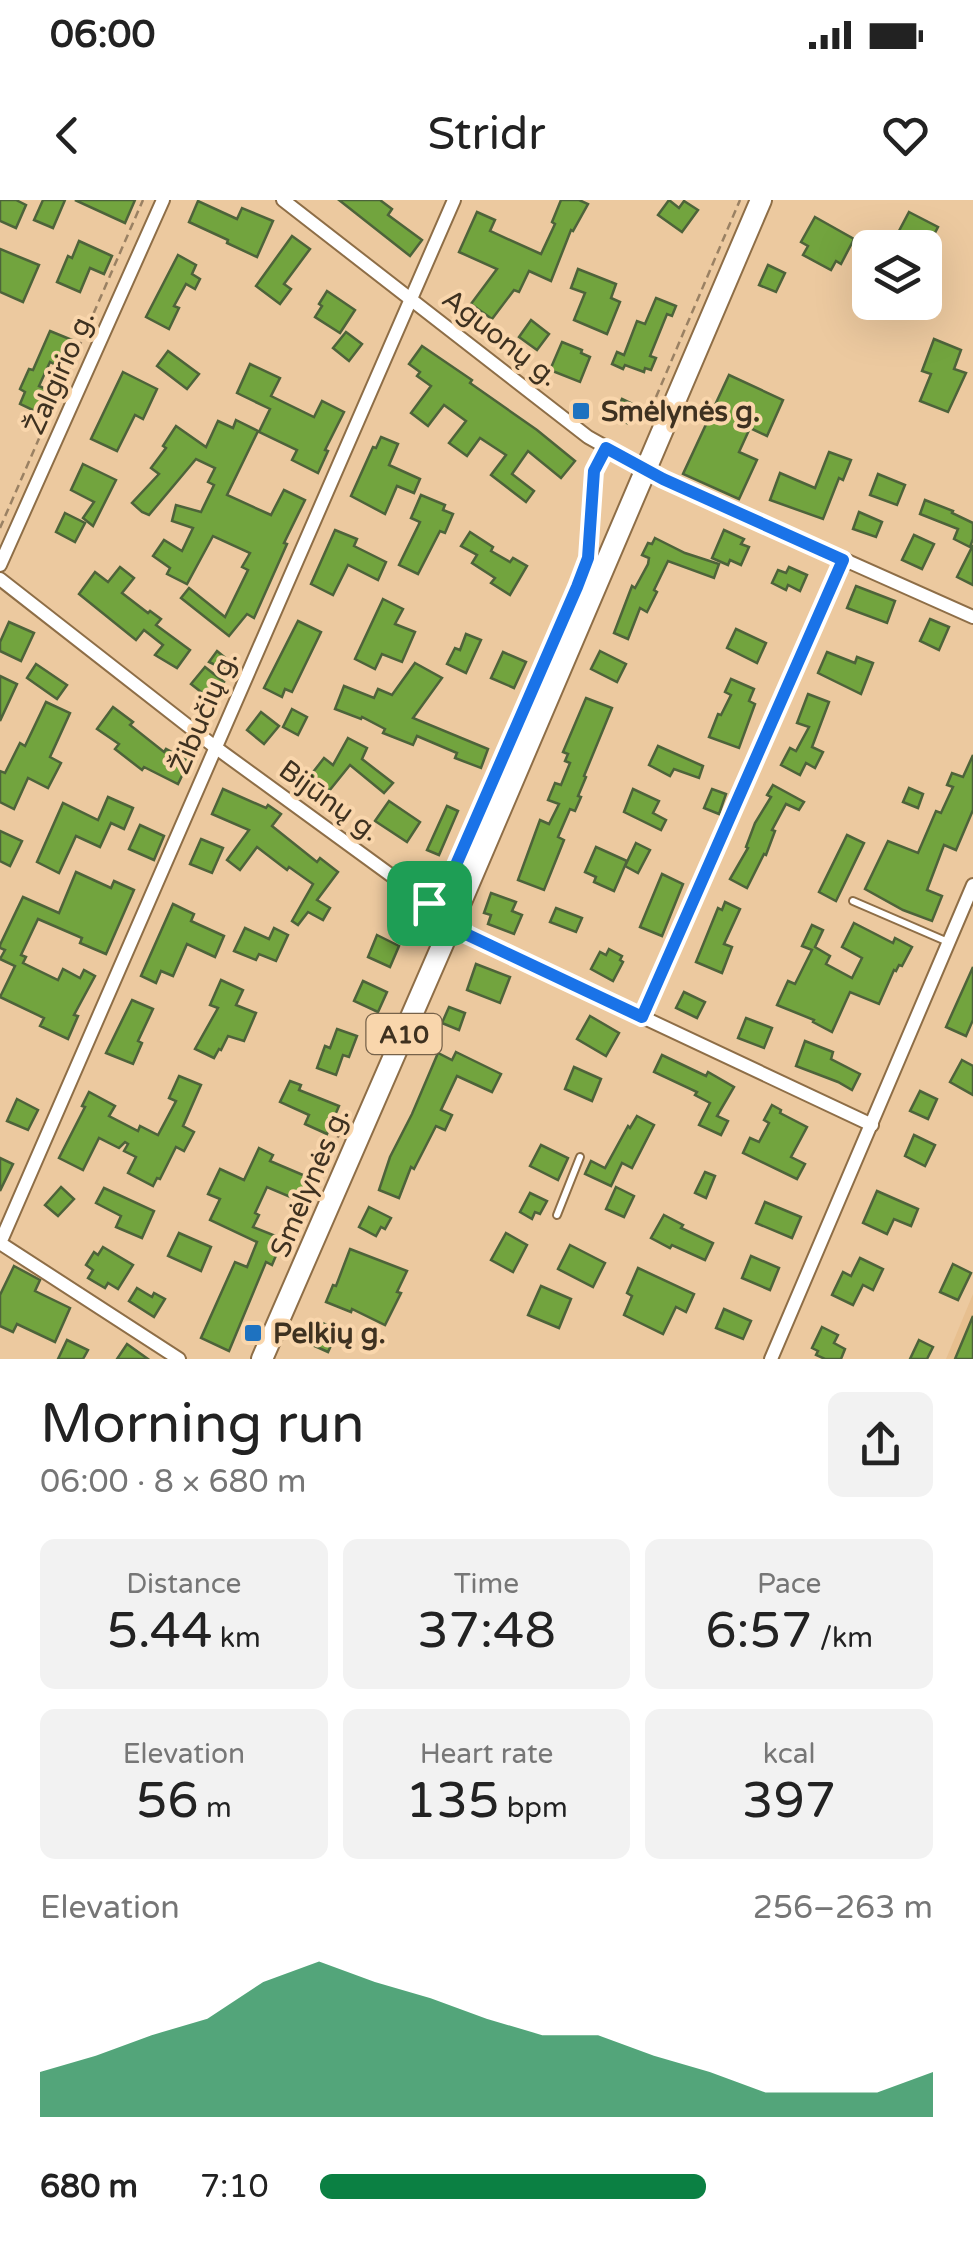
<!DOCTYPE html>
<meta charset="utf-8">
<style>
body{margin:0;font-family:"Varela Round",sans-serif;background:#f2f2f2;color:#222;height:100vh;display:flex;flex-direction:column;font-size:38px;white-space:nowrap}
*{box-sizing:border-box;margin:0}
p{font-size:32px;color:#767676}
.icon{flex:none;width:55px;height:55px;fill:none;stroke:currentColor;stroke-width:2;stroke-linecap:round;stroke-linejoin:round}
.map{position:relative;height:1159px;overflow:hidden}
.sheet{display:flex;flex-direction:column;background:#fff;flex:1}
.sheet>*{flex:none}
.fabs{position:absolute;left:852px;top:30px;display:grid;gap:20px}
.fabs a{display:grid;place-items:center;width:90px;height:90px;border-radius:15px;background:#fff;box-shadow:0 10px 40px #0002;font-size:50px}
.pin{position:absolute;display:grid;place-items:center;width:85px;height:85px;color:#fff;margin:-42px;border-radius:20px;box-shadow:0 5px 15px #0006}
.round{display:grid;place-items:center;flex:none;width:105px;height:105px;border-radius:15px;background:#f2f2f2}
.headline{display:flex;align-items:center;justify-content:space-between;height:170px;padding:0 40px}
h1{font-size:55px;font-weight:600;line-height:75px}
.stats{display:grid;grid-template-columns:repeat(3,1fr);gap:15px;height:170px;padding:10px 40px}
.stats div{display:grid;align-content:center;border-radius:15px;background:#f2f2f2;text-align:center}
.stats b{font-size:50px;font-weight:600}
.stats small{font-size:28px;font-weight:400}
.stats p{font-size:28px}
.chart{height:280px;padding:20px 40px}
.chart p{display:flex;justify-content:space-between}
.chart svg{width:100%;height:180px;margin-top:10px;fill:#0b8043;opacity:.7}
ul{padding:0 40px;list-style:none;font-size:32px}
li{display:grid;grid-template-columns:160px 120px 1fr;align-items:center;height:75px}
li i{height:25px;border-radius:12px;background:#0b8043}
.status{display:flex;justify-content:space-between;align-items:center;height:70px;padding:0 50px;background:#fff;direction:ltr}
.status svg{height:28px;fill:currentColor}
header{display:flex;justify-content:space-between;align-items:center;height:130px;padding:0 40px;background:#fff;font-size:45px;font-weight:600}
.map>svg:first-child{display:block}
.built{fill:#e7bf8f}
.building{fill:#72a43e;stroke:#4d633a;stroke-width:2.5}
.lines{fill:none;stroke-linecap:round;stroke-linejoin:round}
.service-casing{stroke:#8e6e47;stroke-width:10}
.minor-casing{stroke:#8e6e47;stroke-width:16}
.trunk-casing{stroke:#8e6e47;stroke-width:24}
.path{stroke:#9a8163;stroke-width:2.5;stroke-dasharray:8 5;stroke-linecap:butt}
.service{stroke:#fff;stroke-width:6}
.minor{stroke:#fff;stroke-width:12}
.trunk{stroke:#fff;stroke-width:20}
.route-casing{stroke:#fff;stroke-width:20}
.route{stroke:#1a73e8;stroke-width:12}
.poi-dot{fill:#1e72c0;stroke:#f9d6ac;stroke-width:4}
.labels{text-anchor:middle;stroke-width:8;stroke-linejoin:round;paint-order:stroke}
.shield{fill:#f9d6ac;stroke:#76624a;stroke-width:2.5}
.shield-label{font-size:25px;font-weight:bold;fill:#3e3120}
.street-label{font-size:28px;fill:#3e3120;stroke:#f9d6ac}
.poi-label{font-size:28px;font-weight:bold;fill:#3e3120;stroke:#f9d6ac;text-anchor:start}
</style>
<div class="status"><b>06:00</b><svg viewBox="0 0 49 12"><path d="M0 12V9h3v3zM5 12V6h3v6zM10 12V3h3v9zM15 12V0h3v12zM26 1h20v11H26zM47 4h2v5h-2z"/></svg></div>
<header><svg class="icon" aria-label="back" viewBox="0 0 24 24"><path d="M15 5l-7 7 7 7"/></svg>Stridr<svg class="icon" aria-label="heart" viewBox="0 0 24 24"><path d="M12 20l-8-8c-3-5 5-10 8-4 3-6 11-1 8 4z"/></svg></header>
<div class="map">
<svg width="973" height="1159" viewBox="0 0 973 1159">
<rect width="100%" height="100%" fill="#ecc99f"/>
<polygon class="built" points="973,1094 973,1159 946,1159"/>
<g class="building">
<polygon points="0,0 16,0 26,5 16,28 0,21"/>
<polygon points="43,0 65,0 53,28 34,20"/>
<polygon points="75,0 135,0 125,23"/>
<polygon points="339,0 380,0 392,9 388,15 422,40 410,56"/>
<polygon points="561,0 579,0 588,4 573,31 571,30 551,81 529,71 519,92 514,90 492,119 471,104 497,69 459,52 477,12 495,20 490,31 541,54 555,24 552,22"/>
<polygon points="669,0 679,8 684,1 698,10 682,32 658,15"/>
<polygon points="198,1 237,19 242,8 273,21 257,57 227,43 228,40 189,22"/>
<polygon points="909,12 938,27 927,48 890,48"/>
<polygon points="815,17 854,39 841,64 836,61 831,70 803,55 808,46 801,42"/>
<polygon points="292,36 310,49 284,84 291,89 280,104 256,86"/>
<polygon points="79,41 112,56 104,74 90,68 80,92 57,82 68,56 72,58"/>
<polygon points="0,49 39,65 23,102 0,92"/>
<polygon points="178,55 196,65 192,74 200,79 195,89 186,84 174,106 179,108 169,129 146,117"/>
<polygon points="768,65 785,73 776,92 759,85"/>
<polygon points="578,69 616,84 611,98 620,102 607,134 574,120 585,93 571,88"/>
<polygon points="327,91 355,110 340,133 315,117 322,106 319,104"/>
<polygon points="656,98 676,106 672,116 667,114 650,156 656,158 651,170 645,168 644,172 625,165 623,169 612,164 617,152 624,155 637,121 645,124"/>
<polygon points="531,120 549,134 537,150 519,137"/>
<polygon points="50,131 72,140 60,167 50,162 39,186 46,189 42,198 45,199 39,213 20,204 25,192 20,189 29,169 33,170"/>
<polygon points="346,132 362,144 349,161 333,148"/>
<polygon points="934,139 961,150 954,169 966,173 948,212 920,201 931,174 922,171"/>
<polygon points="562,142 582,150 581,153 590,157 580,182 550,170"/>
<polygon points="422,146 472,180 470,183 537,230 575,261 561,278 528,251 512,274 534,291 526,302 491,275 506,255 480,238 467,256 449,243 466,221 444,205 428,226 411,213 431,186 417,176 420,172 409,164"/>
<polygon points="168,151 199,174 187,189 157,166"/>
<polygon points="250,164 280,178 271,196 314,217 322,201 344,212 325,250 328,251 318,273 292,260 297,250 259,232 270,209 237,193"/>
<polygon points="123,172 157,189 143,219 135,215 117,251 91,239"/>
<polygon points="729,175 783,200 767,236 750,228 739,252 757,260 739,299 683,274"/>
<polygon points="622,199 635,205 627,223 614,217"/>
<polygon points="236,220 258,231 227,295 271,315 284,290 305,300 284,343 287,344 254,418 247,414 229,436 181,398 189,388 225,417 248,370 242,367 250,353 213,336 187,384 167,374 170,368 153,356 164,340 182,351 193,328 172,321 176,305 201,312 214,285 208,282 215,268 196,259 149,315 142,312 132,303 159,274 151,268 166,248 163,246 176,226 206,247 218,221 233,228"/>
<polygon points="381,237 398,244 389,265 420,279 414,293 397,286 385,314 351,296 373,247 376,248"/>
<polygon points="829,252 851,260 843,280 839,278 823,319 770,300 780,273 815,288"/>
<polygon points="83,264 116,280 93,326 83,318 94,302 71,290"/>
<polygon points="878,274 905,285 897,305 870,295"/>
<polygon points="421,295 445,305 443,310 453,314 445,333 440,331 418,374 399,365 420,322 411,318"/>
<polygon points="925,300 953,311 952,313 973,323 973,339 970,347 954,339 958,329 920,314"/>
<polygon points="859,312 882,322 876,337 853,329"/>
<polygon points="65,313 85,323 75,342 56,332"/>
<polygon points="335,330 357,339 354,346 386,362 378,380 348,365 333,395 311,384"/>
<polygon points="724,330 744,339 741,344 749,347 741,365 730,360 728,365 712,358"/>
<polygon points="470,332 493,347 491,351 510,362 513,358 527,366 510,395 491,383 495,378 472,363 477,355 461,346"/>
<polygon points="914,335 934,344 922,369 902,360"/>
<polygon points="655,338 685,353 719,364 714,378 668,361 654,390 657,392 647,412 640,408 628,439 614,433 632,386 635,388 648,364 649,358 642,355 648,343 652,344"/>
<polygon points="973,345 973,385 957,377"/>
<polygon points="120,367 134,378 122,393 148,413 150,411 161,419 156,425 190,450 177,468 155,455 163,445 144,430 136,440 79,394 95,372 108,382"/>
<polygon points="789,367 807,375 800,391 788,385 786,390 772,383 778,370 786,373"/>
<polygon points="856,386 895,401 887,423 847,408"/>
<polygon points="383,399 403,409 395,424 415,432 402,462 382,454 375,469 355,459"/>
<polygon points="930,419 949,427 939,450 920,441"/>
<polygon points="298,421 321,432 292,492 285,489 282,497 264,488"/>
<polygon points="9,422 34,433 21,461 0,451 0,442"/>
<polygon points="736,429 766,443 757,463 727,448"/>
<polygon points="466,434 481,440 466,473 447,464 455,448 460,450"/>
<polygon points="217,451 239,469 236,475 209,462"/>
<polygon points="600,451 626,464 617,482 591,469"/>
<polygon points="503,452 526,462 514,488 491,478"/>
<polygon points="827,452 855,463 857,457 873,463 861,494 818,473"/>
<polygon points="415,463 442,478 413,518 488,549 481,568 455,558 457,553 417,536 413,545 383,533 385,529 362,517 361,519 335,509 344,486 374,498 378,489 392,495"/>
<polygon points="36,464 67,485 57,499 27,478"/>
<polygon points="205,467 224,482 210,499 191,484"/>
<polygon points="0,476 17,484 0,521"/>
<polygon points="731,479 754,489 749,501 755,504 739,548 709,537 718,514 721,515 731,495 725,492"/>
<polygon points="808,494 829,502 812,547 823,552 815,568 806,563 800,575 781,565 790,548 796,551 809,527 797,523"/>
<polygon points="586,498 612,508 584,576 586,577 578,596 581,597 575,611 570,609 558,637 564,640 544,690 518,680 540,620 549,624 559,604 548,600 555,583 561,585 570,563 565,561 568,554 563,552"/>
<polygon points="46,502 70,513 50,557 61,563 48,588 28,578 14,609 0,602 0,571 5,573 20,543 25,546"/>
<polygon points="113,507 133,522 130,525 164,552 166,549 189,561 178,584 144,567 142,570 115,549 119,544 97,529"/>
<polygon points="292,509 307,517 298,535 283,527"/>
<polygon points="261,512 279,526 264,544 247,530"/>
<polygon points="348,538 367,548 362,559 393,583 384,593 350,565 329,591 310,576 324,558 333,565"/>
<polygon points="658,546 703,566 699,578 674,569 670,576 649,565"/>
<polygon points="973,555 973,610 956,650 944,645 927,690 942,696 932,721 903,710 865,689 888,641 918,653 936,611 941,613 953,587 947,585 952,573 963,577"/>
<polygon points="773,585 804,602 799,610 786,604 772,630 775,631 766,655 764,654 747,688 730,679 748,648 746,647 755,623 771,597 767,595"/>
<polygon points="909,588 923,594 918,608 903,602"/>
<polygon points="223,589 266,608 268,605 281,614 272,626 317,662 320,658 338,672 317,700 330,708 323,720 308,712 298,725 292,721 313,684 289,667 287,670 257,647 240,670 227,660 249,630 212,614"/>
<polygon points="633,589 659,601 653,613 666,620 661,630 624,612"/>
<polygon points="712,589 726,594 719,614 704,608"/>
<polygon points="108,597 133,608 124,629 111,623 100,647 76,636 59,673 37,662 63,603 98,620"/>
<polygon points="389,601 420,622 407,642 375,621"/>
<polygon points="447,606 458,611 439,655 427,650"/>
<polygon points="140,625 164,636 154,660 129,649"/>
<polygon points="0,631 22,641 10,666 0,661"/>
<polygon points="847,635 864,643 836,701 819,692"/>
<polygon points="201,639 223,648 212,673 190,664"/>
<polygon points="636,643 650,650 638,673 625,666"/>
<polygon points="596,647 627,661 614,691 594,682 596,677 585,672"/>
<polygon points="76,672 111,688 114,681 134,690 106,754 80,743 82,738 38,719 21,755 26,757 23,763 58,780 63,769 80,778 84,770 95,776 74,815 78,816 68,839 40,826 44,818 0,797 15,766 0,759 5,750 0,748 0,745 23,697 59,713"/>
<polygon points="662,674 683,684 662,736 640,727"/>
<polygon points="491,693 516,702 512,711 522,715 514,734 488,724 491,715 484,713"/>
<polygon points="725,702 740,709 724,744 732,747 722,773 696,762 718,708 722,710"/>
<polygon points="173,704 194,714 191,721 224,736 215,757 187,744 173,776 161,771 156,783 141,776"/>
<polygon points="556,708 582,718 576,732 550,722"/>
<polygon points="854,723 893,743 895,738 912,747 902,766 899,765 896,771 894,770 879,804 850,792 832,832 813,822 814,820 777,805 788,781 795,784 812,750 802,746 812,725 823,730 815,747 830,756 826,764 852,778 862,758 842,747"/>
<polygon points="245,728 269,739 274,728 288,735 276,761 259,754 256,760 234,751"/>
<polygon points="377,735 399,746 390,767 368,757"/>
<polygon points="609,749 622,756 620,760 623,762 613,781 591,769 600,752 606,755"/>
<polygon points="476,764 510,777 500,803 467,790"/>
<polygon points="973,767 973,820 966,836 946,827"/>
<polygon points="221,780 243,790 236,805 256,813 244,841 228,836 221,850 219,849 214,858 195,849 218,808 210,805"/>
<polygon points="363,781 387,792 378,812 354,801"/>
<polygon points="684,792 705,802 697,818 676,808"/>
<polygon points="132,800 153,809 138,841 142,843 133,864 106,853"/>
<polygon points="449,807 465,813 459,830 442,823"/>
<polygon points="590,816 619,833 606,856 577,839"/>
<polygon points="746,818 772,828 764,848 738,838"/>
<polygon points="337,829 357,836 349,857 343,855 336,875 317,868 325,846 330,848"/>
<polygon points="805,841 833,852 831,859 860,874 852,890 838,882 796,866"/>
<polygon points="456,852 501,874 492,892 457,876 441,910 452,915 445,930 436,926 414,969 411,967 399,998 379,990 390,957 412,914 438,853 452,860"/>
<polygon points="662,855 706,876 708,872 734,887 717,916 728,921 721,935 699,925 710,903 695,895 697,892 654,872"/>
<polygon points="962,860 973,866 973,895 950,882"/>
<polygon points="574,867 601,879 592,901 565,889"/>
<polygon points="179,876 201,885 183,926 194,932 184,951 176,947 160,979 157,978 153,986 128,973 136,957 124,951 128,944 125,942 119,948 99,938 83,970 59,958 85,907 82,906 89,892 115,906 109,916 138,931 140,926 158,935 176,901 169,898"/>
<polygon points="290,881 301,885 299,890 339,906 327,934 305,924 309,915 280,902"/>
<polygon points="920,891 937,899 928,919 910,911"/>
<polygon points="17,899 38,910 28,930 7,921"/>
<polygon points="772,905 781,910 780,913 807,927 791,957 805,964 797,979 743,953 750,938 759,942 769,923 764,920"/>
<polygon points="637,916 654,925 632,968 622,963 611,986 585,974 591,961 605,968 628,926 630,928"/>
<polygon points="914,935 935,945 925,966 905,956"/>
<polygon points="541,945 568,958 558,980 530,966"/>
<polygon points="259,948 273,955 270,961 310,978 300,1001 267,987 255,1013 259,1015 253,1027 283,1039 272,1065 266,1062 229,1151 201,1138 235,1062 247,1067 257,1042 210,1020 220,999 208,994 220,969 244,980"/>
<polygon points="0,958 13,964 0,991"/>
<polygon points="705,972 715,976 706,998 695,993"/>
<polygon points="61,987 74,999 58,1016 45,1005"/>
<polygon points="616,987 634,996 624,1017 606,1009"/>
<polygon points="104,988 154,1011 142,1038 116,1027 121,1016 96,1003"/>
<polygon points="877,991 918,1009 911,1026 894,1019 887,1034 863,1023"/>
<polygon points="530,993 547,1001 540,1014 535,1012 532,1019 520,1012"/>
<polygon points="765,1002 801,1017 792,1038 756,1023"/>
<polygon points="369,1007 391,1018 385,1029 381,1027 376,1036 359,1027"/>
<polygon points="664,1015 683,1025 681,1028 713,1043 705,1060 672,1045 670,1048 651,1038"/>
<polygon points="179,1033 211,1047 201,1071 168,1056"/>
<polygon points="506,1033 527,1045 513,1072 491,1060"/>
<polygon points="570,1045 605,1063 593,1087 558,1069"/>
<polygon points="103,1047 133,1065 118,1089 108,1083 105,1088 88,1078 93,1070 86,1065 94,1052 98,1055"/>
<polygon points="350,1049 407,1071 397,1092 401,1093 385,1125 352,1109 351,1112 326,1102 333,1085 336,1086"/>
<polygon points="751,1056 779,1068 770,1090 742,1078"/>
<polygon points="860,1058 883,1069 873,1090 863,1085 853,1105 832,1095 843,1072 851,1076"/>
<polygon points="953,1064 971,1073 958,1100 940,1092"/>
<polygon points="14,1066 40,1080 35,1091 70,1108 55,1142 17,1124 13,1132 0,1126 0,1095"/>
<polygon points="638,1068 694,1094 686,1112 676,1107 663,1134 624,1115 632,1096 627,1093"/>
<polygon points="541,1086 571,1099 559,1128 528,1115"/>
<polygon points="137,1088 152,1097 154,1093 165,1099 154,1117 129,1101"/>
<polygon points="724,1109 751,1121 743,1139 716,1128"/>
<polygon points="973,1116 973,1159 955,1159"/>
<polygon points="318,1121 338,1130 328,1152 308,1143"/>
<polygon points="822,1127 838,1135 834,1143 845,1149 841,1159 825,1159 816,1155 818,1151 812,1148"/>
<polygon points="67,1140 88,1150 83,1159 58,1159"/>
<polygon points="919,1140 933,1147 927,1159 910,1159"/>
<polygon points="127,1144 148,1159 117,1159"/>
</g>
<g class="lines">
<g class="service-casing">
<g id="service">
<polyline points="853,701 948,742"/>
<polyline points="557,1015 580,957"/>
</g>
</g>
<g class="minor-casing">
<g id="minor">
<polyline points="283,0 588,237 663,279 973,417"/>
<polyline points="0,365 163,0"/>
<polyline points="0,379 215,547 429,703 468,735 872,925"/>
<polyline points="642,817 843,360"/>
<polyline points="179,1159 0,1043 454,0"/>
<polyline points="771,1159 973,685"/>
</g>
</g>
<g class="trunk-casing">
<polyline id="trunk" points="262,1159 452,723 761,0"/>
</g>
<g class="path">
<polyline points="656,197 740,0"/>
<polyline points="0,328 143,0"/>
<polyline points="588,357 594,271 599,262"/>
<polyline points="435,693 451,674 473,626"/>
<polyline points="427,719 427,736"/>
<polyline points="296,1033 341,930"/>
</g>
<use href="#service" class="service"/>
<use href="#minor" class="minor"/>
<use href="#trunk" class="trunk"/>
</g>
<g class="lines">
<g class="route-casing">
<polygon id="route" points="606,248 663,279 843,360 642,817 468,735 429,703 452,674 577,387 588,358 594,271"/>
</g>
<use href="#route" class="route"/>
</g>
<g class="poi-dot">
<rect x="571" y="201" width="20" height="20" rx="5"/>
<rect x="243" y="1123" width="20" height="20" rx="5"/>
</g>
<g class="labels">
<rect class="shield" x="366.5" y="814" width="75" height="40" rx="8"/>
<g class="shield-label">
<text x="404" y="843">A10</text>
</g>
<g class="street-label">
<text transform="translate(501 137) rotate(38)" y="10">Aguonų g.</text>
<text transform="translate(59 172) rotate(-66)" y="10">Žalgirio g.</text>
<text transform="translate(203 512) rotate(-67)" y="10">Žibučių g.</text>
<text transform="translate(330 600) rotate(36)" y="10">Bijūnų g.</text>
<text transform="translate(309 982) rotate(-67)" y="10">Smėlynės g.</text>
</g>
<g class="poi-label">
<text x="601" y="221">Smėlynės g.</text>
<text x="273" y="1143">Pelkių g.</text>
</g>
</g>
</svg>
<div class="fabs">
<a><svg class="icon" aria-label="layers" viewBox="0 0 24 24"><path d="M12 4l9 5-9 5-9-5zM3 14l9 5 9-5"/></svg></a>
</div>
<div class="pin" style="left:429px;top:703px;background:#1e9e55"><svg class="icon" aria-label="arrive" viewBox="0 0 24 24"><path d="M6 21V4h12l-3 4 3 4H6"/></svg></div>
</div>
<section class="sheet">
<div class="headline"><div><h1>Morning run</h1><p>06:00 · 8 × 680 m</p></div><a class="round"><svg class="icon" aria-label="share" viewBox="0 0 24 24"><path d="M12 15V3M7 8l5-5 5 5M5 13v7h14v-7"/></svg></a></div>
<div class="stats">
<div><p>Distance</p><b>5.44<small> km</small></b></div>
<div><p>Time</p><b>37:48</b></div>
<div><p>Pace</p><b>6:57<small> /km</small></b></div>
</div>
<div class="stats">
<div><p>Elevation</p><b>56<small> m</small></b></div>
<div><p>Heart rate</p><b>135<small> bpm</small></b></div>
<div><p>kcal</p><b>397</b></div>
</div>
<div class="chart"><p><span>Elevation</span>256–263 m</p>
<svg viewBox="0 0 160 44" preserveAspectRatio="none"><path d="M0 44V33L10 29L20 24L30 20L40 11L50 6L60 11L70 15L80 20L90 24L100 24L110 29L120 33L130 38L140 38L150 38L160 33V44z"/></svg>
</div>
<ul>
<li><b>680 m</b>7:10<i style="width:63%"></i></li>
</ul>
</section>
